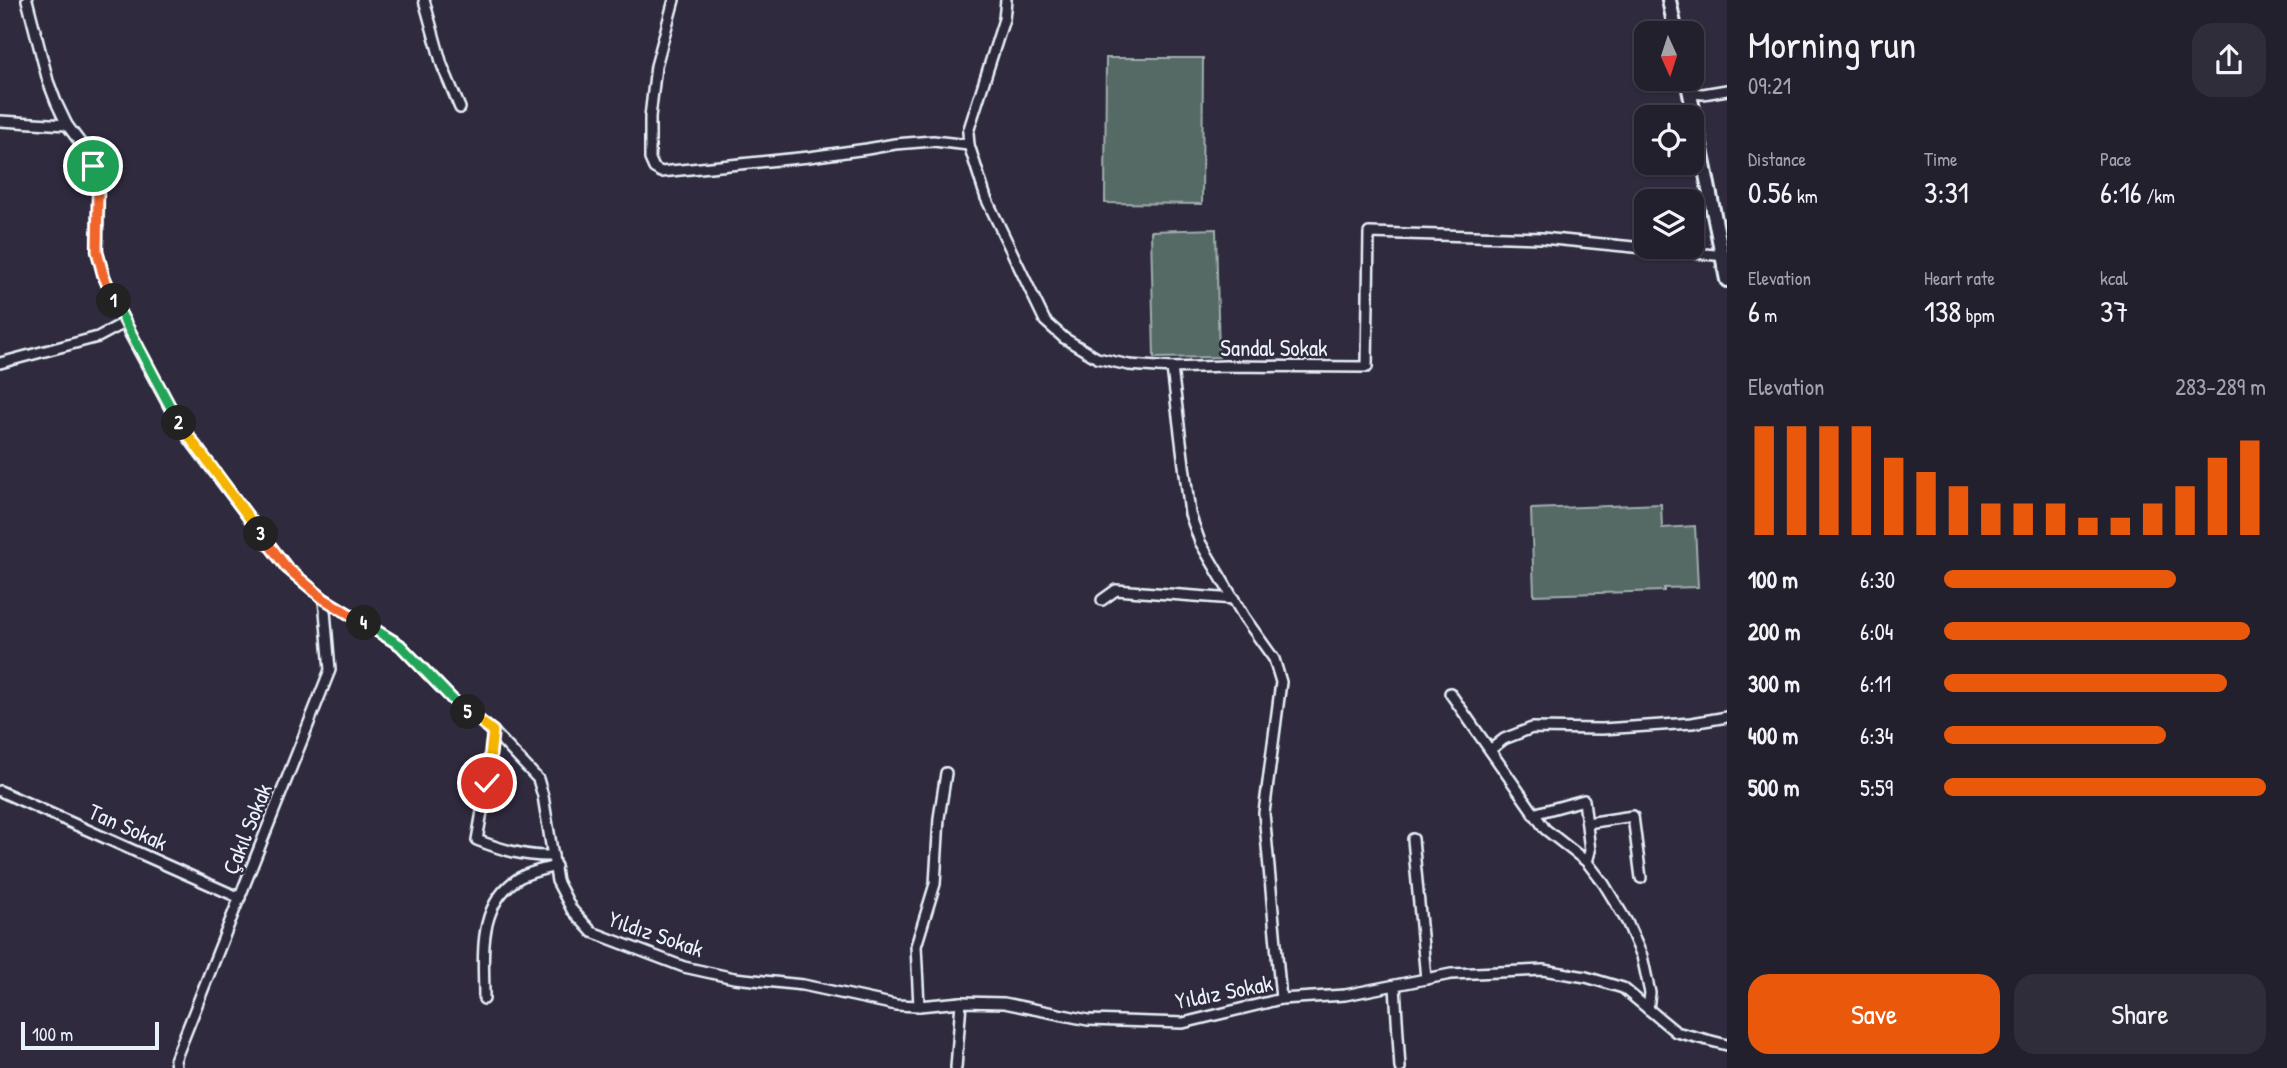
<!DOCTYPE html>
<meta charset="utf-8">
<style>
body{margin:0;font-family:"Patrick Hand",sans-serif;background:#2f2d3a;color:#f1f3f6;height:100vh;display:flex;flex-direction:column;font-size:26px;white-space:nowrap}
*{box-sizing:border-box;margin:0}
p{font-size:23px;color:#a3a3aa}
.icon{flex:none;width:38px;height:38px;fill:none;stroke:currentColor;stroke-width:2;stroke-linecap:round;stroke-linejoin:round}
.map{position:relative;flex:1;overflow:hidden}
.drawer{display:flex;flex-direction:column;background:#23202e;width:560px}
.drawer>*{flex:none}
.needle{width:46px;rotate:177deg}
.buttons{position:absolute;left:1634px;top:21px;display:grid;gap:14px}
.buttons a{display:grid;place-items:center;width:70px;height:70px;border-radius:14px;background:#23202e;box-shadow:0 2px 5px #0004,0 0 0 2px #403e4a;font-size:35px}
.scale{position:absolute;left:21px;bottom:18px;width:138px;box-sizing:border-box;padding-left:7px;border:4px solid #e8f1f8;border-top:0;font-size:19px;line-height:24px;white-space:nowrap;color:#e8f1f8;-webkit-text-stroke:5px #2f2a3d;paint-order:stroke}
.pin{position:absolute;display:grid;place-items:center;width:60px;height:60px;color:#fff;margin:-30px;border:4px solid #fff;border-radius:50%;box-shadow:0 2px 7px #0007}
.km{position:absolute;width:35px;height:35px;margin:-18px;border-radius:50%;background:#222;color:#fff;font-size:19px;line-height:35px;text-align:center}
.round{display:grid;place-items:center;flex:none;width:74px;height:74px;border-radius:21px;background:#2f2d3a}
.summary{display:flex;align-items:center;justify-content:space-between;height:119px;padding:0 21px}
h1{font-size:38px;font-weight:600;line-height:52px}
.figures{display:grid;grid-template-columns:repeat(3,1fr);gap:10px;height:119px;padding:7px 21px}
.figures div{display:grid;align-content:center}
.figures b{font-size:30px;font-weight:600}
.figures small{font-size:19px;font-weight:400}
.figures p{font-size:19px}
.chart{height:196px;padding:14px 21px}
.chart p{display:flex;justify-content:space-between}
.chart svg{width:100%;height:126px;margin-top:7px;stroke:#ea580c;stroke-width:6}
.primary-button{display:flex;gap:14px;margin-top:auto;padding:14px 21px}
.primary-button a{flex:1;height:80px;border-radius:21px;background:#ea580c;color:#fff;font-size:28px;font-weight:600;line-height:80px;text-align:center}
.primary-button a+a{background:#2f2d3a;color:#f1f3f6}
ul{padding:0 21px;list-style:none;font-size:23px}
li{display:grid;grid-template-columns:112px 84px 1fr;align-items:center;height:52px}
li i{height:18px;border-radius:9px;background:#ea580c}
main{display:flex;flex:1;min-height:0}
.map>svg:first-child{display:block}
.green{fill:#566b65;stroke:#9faeae;stroke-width:2}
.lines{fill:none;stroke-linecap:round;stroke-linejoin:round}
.minor-casing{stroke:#e8f1f8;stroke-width:14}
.secondary-casing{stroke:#e8f1f8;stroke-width:18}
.minor{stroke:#2f2a3d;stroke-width:9}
.secondary{stroke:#2f2a3d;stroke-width:12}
.split-1-casing{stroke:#fff;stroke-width:14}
.split-2-casing{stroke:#fff;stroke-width:14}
.split-3-casing{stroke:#fff;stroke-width:14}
.split-4-casing{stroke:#fff;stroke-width:14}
.split-5-casing{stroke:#fff;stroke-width:14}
.split-6-casing{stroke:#fff;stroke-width:14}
.split-1{stroke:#f0652b;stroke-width:9}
.split-2{stroke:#22a559;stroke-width:9}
.split-3{stroke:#f5b400;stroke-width:9}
.split-4{stroke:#f0652b;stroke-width:9}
.split-5{stroke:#22a559;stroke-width:9}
.split-6{stroke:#f5b400;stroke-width:9}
.labels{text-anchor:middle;stroke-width:5;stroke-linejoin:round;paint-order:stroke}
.street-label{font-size:23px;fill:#e8f1f8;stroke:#2f2a3d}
</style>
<main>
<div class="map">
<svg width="1727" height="1068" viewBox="0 0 1727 1068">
<rect width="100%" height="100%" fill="#2f2a3d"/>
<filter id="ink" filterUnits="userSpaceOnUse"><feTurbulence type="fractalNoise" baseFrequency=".0143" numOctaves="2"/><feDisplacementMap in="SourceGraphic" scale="14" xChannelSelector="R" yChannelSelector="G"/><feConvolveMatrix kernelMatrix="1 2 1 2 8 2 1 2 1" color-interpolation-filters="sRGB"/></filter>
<g filter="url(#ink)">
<g class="green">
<polygon points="1106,58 1203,58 1202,204 1105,203"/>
<polygon points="1216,229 1219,357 1154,358 1151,231"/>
<polygon points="1661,504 1662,528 1695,526 1698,587 1664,588 1664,591 1534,595 1531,509"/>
</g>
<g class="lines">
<g class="minor-casing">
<g id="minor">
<polyline points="27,0 48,81 56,102 67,125 85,149 93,166 98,194 97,251 103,274 124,323 171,410 190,440 287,568 324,599 400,645 453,700 493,731 538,779 543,796 557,881 572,910 592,932 684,967 734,978 803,985 896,1005 919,1006 961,1002 1004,1003 1088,1020 1183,1023 1281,999 1345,995 1451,974 1543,970 1586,977 1623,988 1676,1032 1727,1045"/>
<polyline points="424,0 442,65 460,108"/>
<polyline points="674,0 656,66 650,117 650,159 654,168 661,172 809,157 867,149 895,144 933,141 969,145"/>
<polyline points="1006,0 1004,19 968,132 969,145 986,198 1045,321 1064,338 1097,358 1129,365 1172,368 1225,366 1367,367 1369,233 1542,238 1725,256"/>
<polyline points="1690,93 1703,94 1727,90"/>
<polyline points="0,121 67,125"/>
<polyline points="0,363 98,337 124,323"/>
<polyline points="1172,368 1190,514 1200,542 1244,617 1274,659 1281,682 1264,813 1281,999"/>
<polyline points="1102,600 1116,590 1234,599"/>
<polyline points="1450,693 1545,829 1587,862 1604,884 1627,922 1642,956 1650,993 1648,1009"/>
<path d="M493 731 487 783 477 840C502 850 526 857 553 856"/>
<polyline points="1490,750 1504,739 1532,728 1602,729 1692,723 1727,717"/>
<polyline points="0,791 240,898"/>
<polyline points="1533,814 1584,800 1590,851 1587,862"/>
<polyline points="1587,823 1633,816 1641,878"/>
<polyline points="1413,839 1426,979"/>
<polyline points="1395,986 1400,1068"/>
<path d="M484 999C484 956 476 905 519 878 529 872 544 869 556 866"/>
<polyline points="919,1006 916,946 935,884 939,818 946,773"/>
<polyline points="176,1068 175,1060 330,670 324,599"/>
<polyline points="956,1068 961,1002"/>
</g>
</g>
<g class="secondary-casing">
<g id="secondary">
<polyline points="1669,0 1676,33"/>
<polyline points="1687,79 1727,280"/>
</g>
</g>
<use href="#minor" class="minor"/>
<use href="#secondary" class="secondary"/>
</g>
</g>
<g class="lines" filter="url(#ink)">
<g class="split-1-casing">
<polyline id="split-1" points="93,166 98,194 97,251 103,274 114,301"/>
</g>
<g class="split-2-casing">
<polyline id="split-2" points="114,301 179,423"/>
</g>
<g class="split-3-casing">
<polyline id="split-3" points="179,423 261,534"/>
</g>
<g class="split-4-casing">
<polyline id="split-4" points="261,534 287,568 324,599 364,623"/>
</g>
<g class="split-5-casing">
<polyline id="split-5" points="364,623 400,645 453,700 468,712"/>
</g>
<g class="split-6-casing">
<polyline id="split-6" points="468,712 493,731 487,783"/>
</g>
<use href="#split-1" class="split-1"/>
<use href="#split-2" class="split-2"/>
<use href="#split-3" class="split-3"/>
<use href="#split-4" class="split-4"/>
<use href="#split-5" class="split-5"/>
<use href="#split-6" class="split-6"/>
</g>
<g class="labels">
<g class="street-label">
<text x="1274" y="356">Sandal Sokak</text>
<text transform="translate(128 827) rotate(24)" y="8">Tan Sokak</text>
<text transform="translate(247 829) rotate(-68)" y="8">Çakıl Sokak</text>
<text transform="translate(656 934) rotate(19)" y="8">Yıldız Sokak</text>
<text transform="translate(1224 992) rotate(-11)" y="8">Yıldız Sokak</text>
</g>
</g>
</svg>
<div class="buttons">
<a><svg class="needle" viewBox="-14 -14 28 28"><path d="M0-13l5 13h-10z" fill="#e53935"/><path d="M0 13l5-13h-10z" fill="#a3a3aa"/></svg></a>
<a><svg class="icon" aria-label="locate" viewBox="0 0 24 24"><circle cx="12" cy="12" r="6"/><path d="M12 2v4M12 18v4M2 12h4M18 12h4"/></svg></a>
<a><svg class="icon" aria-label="layers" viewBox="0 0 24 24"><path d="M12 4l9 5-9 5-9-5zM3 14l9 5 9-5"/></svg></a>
</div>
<div class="scale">100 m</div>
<div class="pin" style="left:93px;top:166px;background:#1e9e55"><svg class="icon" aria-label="arrive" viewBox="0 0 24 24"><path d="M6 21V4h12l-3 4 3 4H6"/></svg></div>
<div class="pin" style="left:487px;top:783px;background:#d93025"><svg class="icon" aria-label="check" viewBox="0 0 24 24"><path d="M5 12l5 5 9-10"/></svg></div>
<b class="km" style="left:114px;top:301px">1</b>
<b class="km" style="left:179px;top:423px">2</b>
<b class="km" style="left:261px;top:534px">3</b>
<b class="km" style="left:364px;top:623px">4</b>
<b class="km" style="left:468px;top:712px">5</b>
</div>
<section class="drawer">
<div class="summary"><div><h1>Morning run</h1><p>09:21</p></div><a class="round"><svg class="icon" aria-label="share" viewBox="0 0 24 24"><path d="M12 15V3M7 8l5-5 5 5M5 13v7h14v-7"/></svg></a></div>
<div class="figures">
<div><p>Distance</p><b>0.56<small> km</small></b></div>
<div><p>Time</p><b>3:31</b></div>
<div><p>Pace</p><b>6:16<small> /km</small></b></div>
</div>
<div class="figures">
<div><p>Elevation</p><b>6<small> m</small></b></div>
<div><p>Heart rate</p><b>138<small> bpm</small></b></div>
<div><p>kcal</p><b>37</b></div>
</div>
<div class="chart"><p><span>Elevation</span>283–289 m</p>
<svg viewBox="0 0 160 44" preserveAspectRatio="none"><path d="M5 44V6M15 44V6M25 44V6M35 44V6M45 44V17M55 44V22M65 44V27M75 44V33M85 44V33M95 44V33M105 44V38M115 44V38M125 44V33M135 44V27M145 44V17M155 44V11"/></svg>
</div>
<ul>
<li><b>100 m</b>6:30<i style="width:72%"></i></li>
<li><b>200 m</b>6:04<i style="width:95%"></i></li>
<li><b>300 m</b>6:11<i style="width:88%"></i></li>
<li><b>400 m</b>6:34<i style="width:69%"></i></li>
<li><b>500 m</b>5:59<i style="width:100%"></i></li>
</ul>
<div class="primary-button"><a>Save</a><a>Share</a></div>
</section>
</main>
